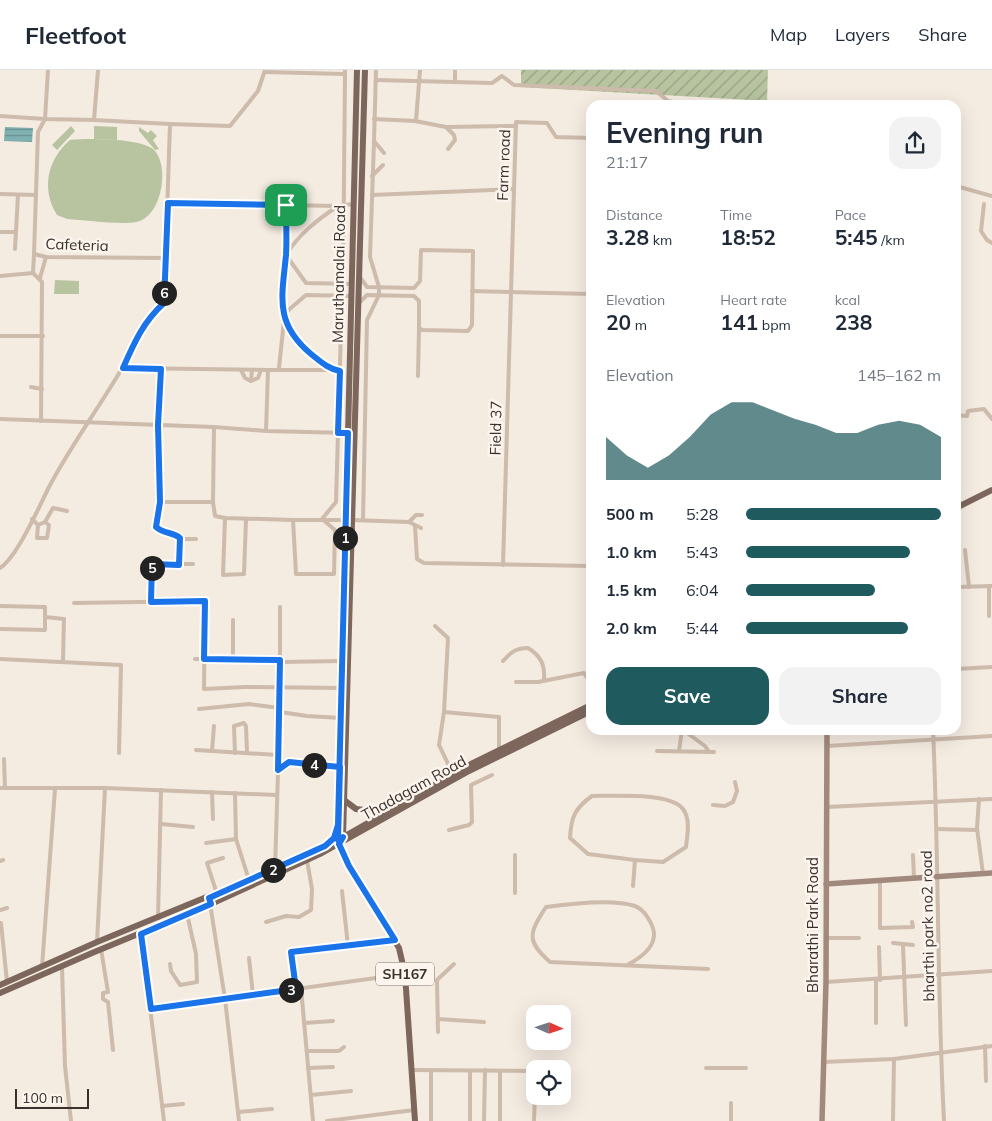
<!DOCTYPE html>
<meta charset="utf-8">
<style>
body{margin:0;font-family:Mulish,sans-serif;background:#f2f2f3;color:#1f2937;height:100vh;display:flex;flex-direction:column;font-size:19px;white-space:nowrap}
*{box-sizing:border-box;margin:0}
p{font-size:16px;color:#747a83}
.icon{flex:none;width:28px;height:28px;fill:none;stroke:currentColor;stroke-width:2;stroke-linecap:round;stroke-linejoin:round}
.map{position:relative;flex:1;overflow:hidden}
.details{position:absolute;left:586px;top:30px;width:375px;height:635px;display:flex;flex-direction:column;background:#fff;border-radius:15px;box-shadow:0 5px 20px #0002}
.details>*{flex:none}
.needle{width:32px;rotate:93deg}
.tools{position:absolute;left:526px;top:935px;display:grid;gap:10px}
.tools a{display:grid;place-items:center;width:45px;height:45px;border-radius:10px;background:#fff;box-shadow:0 5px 20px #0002;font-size:25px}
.scale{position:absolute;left:15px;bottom:12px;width:74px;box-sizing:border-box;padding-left:5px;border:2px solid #3b302b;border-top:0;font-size:14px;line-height:18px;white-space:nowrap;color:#3b302b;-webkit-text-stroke:4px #fbf5ee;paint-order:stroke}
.pin{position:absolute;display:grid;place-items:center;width:42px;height:42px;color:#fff;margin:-21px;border-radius:10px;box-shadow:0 2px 8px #0006}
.km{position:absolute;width:25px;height:25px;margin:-12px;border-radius:50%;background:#222;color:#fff;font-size:14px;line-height:25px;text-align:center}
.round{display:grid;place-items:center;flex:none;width:52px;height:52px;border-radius:15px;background:#f2f2f3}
.head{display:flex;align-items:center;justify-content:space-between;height:85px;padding:0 20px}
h1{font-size:28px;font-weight:700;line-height:38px}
.figures{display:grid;grid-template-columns:repeat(3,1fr);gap:8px;height:85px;padding:5px 20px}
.figures div{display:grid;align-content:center}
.figures b{font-size:21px;font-weight:700}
.figures small{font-size:14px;font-weight:400}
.figures p{font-size:14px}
.chart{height:140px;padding:10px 20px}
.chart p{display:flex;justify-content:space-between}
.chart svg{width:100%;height:90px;margin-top:5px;fill:#1f5a5e;opacity:.7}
.cta{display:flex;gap:10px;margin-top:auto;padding:10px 20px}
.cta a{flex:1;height:58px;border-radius:15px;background:#1f5a5e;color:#fff;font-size:20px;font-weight:700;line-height:58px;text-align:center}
.cta a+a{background:#f2f2f3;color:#1f2937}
ul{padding:0 20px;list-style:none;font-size:16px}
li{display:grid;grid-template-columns:80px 60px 1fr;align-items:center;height:38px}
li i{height:12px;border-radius:6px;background:#1f5a5e}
header{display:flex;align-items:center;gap:30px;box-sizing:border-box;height:70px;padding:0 25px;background:#fff;border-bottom:1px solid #e0e1e3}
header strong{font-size:24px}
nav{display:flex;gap:28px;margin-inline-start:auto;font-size:18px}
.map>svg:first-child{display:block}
.green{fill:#b8c4a0}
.garden{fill:url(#garden-furrows)}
.water{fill:url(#water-rules)}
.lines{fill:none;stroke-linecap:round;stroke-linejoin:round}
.street{stroke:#cdbbac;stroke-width:4}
.secondary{stroke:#a18a7d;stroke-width:5.5}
.primary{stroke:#7d675c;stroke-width:6}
.route-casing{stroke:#fff;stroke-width:10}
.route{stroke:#1a73e8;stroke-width:6}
.labels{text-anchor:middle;stroke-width:5;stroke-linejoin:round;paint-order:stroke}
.shield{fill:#fbf5ee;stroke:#756b66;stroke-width:1}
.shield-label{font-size:14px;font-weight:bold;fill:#3b302b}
.street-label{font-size:15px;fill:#3b302b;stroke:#fbf5ee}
</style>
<header>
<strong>Fleetfoot</strong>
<nav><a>Map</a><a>Layers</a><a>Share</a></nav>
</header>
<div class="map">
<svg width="992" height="1051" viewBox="0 0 992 1051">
<defs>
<pattern id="garden-furrows" width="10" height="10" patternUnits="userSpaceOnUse" patternTransform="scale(1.25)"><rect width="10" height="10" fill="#b8c4a0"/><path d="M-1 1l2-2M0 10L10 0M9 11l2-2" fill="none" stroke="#97a083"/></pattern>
<pattern id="water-rules" width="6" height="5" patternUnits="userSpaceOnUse" patternTransform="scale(1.25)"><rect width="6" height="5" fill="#7fb0b2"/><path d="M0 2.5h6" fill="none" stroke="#699091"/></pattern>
</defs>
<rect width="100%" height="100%" fill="#f4ebe1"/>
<g class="green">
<polygon points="71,56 75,61 57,80 52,75"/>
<polygon points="94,56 117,57 117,70 94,69"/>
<polygon points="139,57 148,63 151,60 157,66 153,70 159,79 155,80 139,61"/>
<path d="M70 70C86 68 145 68 155 81 170 99 161 148 136 152 121 155 84 150 67 149L57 145C41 119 47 90 70 70Z"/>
<polygon points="55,210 79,211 79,224 54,224"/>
</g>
<polygon class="garden" points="521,0 768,0 767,31 521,17"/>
<polygon class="water" points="5,57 33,58 32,72 4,71"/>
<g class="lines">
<g class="street">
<polyline points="48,0 45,49 94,50"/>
<polyline points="98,0 94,50 170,54"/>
<polyline points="265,2 345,4 345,0"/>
<polyline points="376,10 492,13 502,6 514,15 656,21 668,31 687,35"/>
<polyline points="455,12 455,0"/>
<polyline points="0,46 45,49 38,62 34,184 46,187 166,188"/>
<polyline points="374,49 415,51 446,57 516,56"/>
<polyline points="416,51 420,0"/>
<polyline points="446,57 454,65 455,70 448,79"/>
<polyline points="374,71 376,0"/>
<polyline points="372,106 383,95"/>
<polyline points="956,116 992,126"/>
<polyline points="0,124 36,125"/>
<polyline points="372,125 514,119"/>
<polyline points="168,133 338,136 353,134"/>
<polyline points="984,134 981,161 987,170 992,173"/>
<path d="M338 136C317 150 299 164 286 185L306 213 352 214"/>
<polyline points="0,162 16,162"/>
<polyline points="15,179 18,125"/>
<polyline points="33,203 42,212 41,351"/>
<polyline points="0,206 33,203 34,184"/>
<polyline points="40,208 46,187"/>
<polyline points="343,214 345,4"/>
<polyline points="472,221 591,224"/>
<polyline points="358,234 367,225 414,226 419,231 419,258 422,260 468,261 472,255 473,181 421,180 420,211 414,218 367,217 360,207"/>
<polyline points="284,244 281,225 286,185 286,135"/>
<polyline points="0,266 43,266"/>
<polyline points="123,298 268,300 266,361 348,363"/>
<polyline points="279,298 284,250"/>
<polyline points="161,299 159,355 160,432 213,432 215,446 225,448 293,450 296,504 334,504 335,460 322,449 336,432 342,225"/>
<polyline points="241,300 245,308 251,311 252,300"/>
<polyline points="268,300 331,300"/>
<path d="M340 301C322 299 283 263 284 244L306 225 351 226"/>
<polyline points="418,306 419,258"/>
<polyline points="251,311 258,308 261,300"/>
<polyline points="31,317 42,319"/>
<polyline points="956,345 967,346 968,341 984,339 992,349"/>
<polyline points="0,349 214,357"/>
<path d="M160 432 156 457C164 464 173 462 180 468L179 495"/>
<polyline points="213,432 214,357 266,361"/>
<polyline points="225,448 223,505 244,504 246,449"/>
<polyline points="32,449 38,455 37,468 47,468 49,455 45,452"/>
<polyline points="293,450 345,450"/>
<polyline points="351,450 409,452 416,445 422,445"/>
<polyline points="363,450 367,250 379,225 379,217 370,187 374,71 384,83"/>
<polyline points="409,452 421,458"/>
<polyline points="38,455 45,452 53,438 67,441"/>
<polyline points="415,456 417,489 424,493 591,496"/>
<polyline points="180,469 196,469"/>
<polyline points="965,480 969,517"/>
<polyline points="503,495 516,52 547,53 556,67 591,68"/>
<path d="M0 498C17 487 39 437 49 417 70 377 98 339 121 300 137 273 138 256 164 233L170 54 230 56 258 21 265 0"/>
<polyline points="956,517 992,516"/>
<polyline points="151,532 152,494 193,494"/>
<polyline points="74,533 205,531 204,619 245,617 342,618"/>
<polyline points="0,536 45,537 45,560 1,559"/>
<polyline points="989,546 989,516"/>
<polyline points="45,547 64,549 63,591"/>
<polyline points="233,550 233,589"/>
<polyline points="435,556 448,568 444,642 439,675 453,704"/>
<polyline points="0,589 121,595 119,683"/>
<polyline points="195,589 280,590"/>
<path d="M503 591C511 582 516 578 528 578 541 586 545 595 544 609"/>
<polyline points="280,592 342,591"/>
<polyline points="956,599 992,597"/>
<polyline points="516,612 538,612 584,603 591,613"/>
<polyline points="199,639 249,634 280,638"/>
<polyline points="280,642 307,646 341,648"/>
<polyline points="444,642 499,647 499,681"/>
<polyline points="683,660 705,676 709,682"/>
<path d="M933 660C939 790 937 921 944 1051"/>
<polyline points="827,676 992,666"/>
<polyline points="196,680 278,685"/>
<polyline points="212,681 214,656"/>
<polyline points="657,681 714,682"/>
<polyline points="679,681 682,660"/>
<polyline points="235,683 234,656 244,653 246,656 247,683"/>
<polyline points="4,689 5,718"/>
<polyline points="278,699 289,692 340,697"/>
<polyline points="0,718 105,718 276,725"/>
<polyline points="212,722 213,749"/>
<polyline points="235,723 236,769 249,810"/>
<path d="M592 726C612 726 671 722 683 739 691 750 687 766 686 777L663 792 635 790 588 784 570 768C571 747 575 738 592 726Z"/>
<polyline points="979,729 977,758 983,804"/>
<polyline points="713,735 725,736 733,732 737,721 735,712"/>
<polyline points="827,737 992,729"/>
<polyline points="161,754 193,757"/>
<polyline points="937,759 977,760"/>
<polyline points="449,760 469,755 472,752 471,715 492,705"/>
<polyline points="206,773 236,769"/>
<polyline points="515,785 515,823"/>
<polyline points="913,785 914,808"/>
<polyline points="0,791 3,790"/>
<polyline points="275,799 280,638 280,537"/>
<polyline points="880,810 880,858 913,857 912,852"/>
<polyline points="633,816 635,790"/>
<polyline points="342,821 348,876"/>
<polyline points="217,824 207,793 223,788"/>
<polyline points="209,827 225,929 239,1051"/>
<polyline points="0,840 7,838"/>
<polyline points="158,848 161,720"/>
<polyline points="266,852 286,846 299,847 311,840 312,819 307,790"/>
<polyline points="1,853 7,912"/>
<polyline points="141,864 164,1051"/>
<polyline points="826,868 859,868"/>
<polyline points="97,872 105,718"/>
<polyline points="893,873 913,875"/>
<polyline points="903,875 906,955"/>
<polyline points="879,877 880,910"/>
<polyline points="101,879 108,922 103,923 103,929 108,932 113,980"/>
<polyline points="249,888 253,925"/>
<polyline points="170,894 171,901 180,915 197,912 196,884 187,844"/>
<path d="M629 894C640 888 655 878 654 863 653 854 644 839 635 836 614 829 568 834 546 837 529 863 526 871 550 892L708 899"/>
<polyline points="42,897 55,719"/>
<polyline points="62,897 65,996 71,1051"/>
<polyline points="876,910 876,953"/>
<polyline points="826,912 992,901"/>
<polyline points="301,918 313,1051"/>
<polyline points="296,919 291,882 395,870"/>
<polyline points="151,939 405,904"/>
<polyline points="438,949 484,952"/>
<polyline points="304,953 333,951"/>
<polyline points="438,962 437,910 454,894"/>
<polyline points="985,976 986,1011"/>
<polyline points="307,981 339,981 344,977"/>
<polyline points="823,992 894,989 992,976"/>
<polyline points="308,998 333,997"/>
<polyline points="706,998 746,998"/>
<polyline points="411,1000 535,1001"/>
<polyline points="431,1000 431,1051"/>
<polyline points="311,1025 351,1021"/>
<polyline points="731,1033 731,1051"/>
<polyline points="162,1036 183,1034"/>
<polyline points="238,1042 272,1039"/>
<polyline points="327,1051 414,1040"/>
<polyline points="470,1051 470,1001"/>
<polyline points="484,1051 485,1000"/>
<polyline points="500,1051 500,1001"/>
<polyline points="534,1051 535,1026"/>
<polyline points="893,1051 894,989"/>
</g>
<g class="secondary">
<polyline points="826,814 992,803"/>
<polyline points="822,1051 826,912 827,660"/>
</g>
<g class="primary">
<polyline points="357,0 338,770 349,796 399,878 405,904 415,1051"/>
<polyline points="956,438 992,420"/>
<polyline points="344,730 356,739 381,742"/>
<polyline points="339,774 343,767 365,0"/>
<polyline points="0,915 97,872 275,799 338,770 471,694 591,635"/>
<polyline points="0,923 92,883 211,834 322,783 469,701 591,641"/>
</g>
</g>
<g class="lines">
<g class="route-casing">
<path id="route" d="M286 135C286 152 287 169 286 185 282 227 274 253 311 284 320 291 328 299 340 301L338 363H348L338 755 334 768 325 776 209 828 211 834 141 864 151 939 296 919 291 882 395 870 349 796 339 774 343 767 338 770 340 697 289 692 278 700 280 590 204 589 205 531 151 532 152 494 179 495 180 468C173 462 164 464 156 457L160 432 158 355 161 299 123 298C134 273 143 252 164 233L168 133 286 135"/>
</g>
<use href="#route" class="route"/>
</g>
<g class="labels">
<rect class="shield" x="376" y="892.5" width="58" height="23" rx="4"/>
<g class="shield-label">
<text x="405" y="909">SH167</text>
</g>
<g class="street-label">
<text transform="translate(504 95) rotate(-88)" y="5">Farm road</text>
<text transform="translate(77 175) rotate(2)" y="5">Cafeteria</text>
<text transform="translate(339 204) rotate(-89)" y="5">Maruthamalai Road</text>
<text transform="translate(496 358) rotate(-89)" y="5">Field 37</text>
<text transform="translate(414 718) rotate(-29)" y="5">Thadagam Road</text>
<text transform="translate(813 855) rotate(-90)" y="5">Bharathi Park Road</text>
<text transform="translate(928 856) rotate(-91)" y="5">bharthi park no2 road</text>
</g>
</g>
</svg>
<div class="tools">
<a><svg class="needle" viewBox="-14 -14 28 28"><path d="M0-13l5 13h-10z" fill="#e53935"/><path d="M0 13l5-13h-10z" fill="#747a83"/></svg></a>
<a><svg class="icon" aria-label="locate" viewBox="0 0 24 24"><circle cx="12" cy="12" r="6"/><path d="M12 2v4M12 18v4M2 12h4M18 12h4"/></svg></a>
</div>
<div class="scale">100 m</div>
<div class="pin" style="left:286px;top:135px;background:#1e9e55"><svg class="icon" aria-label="arrive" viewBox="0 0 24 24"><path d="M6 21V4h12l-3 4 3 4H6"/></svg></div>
<b class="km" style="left:345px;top:468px">1</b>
<b class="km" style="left:273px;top:800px">2</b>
<b class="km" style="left:291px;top:920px">3</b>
<b class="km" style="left:314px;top:695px">4</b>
<b class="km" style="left:152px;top:498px">5</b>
<b class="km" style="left:164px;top:223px">6</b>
<section class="details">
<div class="head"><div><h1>Evening run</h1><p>21:17</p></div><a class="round"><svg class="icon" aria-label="share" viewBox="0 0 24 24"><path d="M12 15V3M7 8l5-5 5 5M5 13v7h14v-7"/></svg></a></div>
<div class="figures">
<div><p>Distance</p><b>3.28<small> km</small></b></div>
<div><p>Time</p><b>18:52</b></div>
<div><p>Pace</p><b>5:45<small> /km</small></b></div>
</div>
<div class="figures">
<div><p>Elevation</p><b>20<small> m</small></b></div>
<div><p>Heart rate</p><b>141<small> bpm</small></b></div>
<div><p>kcal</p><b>238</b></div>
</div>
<div class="chart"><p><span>Elevation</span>145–162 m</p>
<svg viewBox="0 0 160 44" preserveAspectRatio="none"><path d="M0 44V23L10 32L20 38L30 32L40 23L50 12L60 6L70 6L80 10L90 14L100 17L110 21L120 21L130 17L140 15L150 17L160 23V44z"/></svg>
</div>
<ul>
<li><b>500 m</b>5:28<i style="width:100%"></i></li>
<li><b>1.0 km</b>5:43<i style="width:84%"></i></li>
<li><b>1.5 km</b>6:04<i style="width:66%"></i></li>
<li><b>2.0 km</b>5:44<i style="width:83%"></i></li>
</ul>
<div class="cta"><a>Save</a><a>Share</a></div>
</section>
</div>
